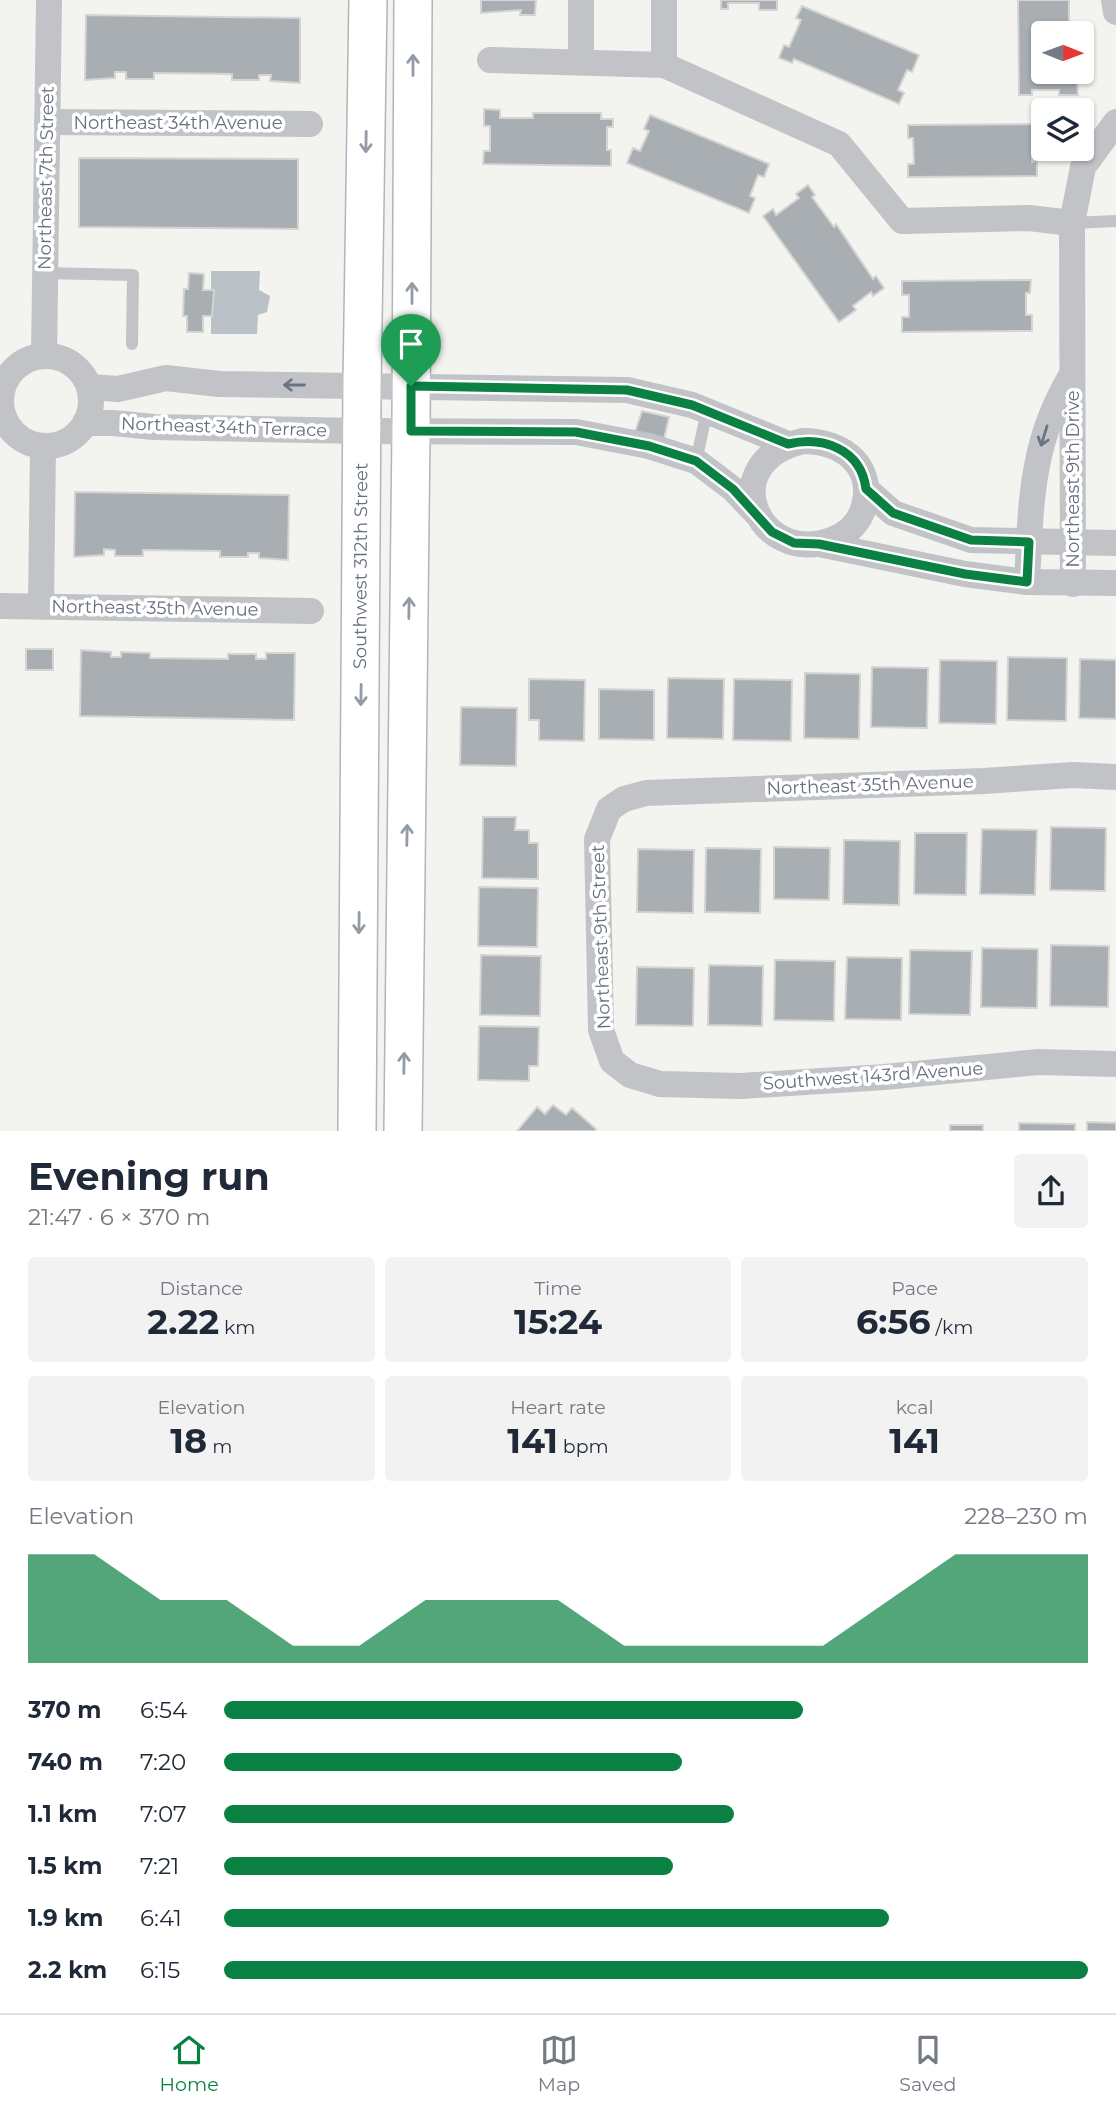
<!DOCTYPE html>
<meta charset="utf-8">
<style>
body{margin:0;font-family:Montserrat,sans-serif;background:#f2f2f3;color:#1f2937;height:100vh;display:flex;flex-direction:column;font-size:26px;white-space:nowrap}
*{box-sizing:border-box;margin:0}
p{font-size:23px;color:#747a83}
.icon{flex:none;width:38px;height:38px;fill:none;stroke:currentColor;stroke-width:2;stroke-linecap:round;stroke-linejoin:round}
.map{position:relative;height:1131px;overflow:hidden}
.sheet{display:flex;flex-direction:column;background:#fff;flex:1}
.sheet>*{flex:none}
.needle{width:46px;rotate:91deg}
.tools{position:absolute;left:1031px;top:21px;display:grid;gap:14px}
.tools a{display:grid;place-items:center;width:63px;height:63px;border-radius:7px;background:#fff;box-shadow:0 2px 5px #0004;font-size:35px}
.pin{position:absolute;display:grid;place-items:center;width:60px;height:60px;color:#fff;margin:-72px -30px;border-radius:50% 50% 50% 0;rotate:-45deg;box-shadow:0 0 7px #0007}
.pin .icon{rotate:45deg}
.round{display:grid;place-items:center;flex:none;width:74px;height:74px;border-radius:7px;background:#f2f2f3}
.summary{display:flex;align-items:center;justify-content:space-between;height:119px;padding:0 28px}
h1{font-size:38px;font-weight:700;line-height:52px}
.metrics{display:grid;grid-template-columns:repeat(3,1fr);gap:10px;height:119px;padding:7px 28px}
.metrics div{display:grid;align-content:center;border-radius:7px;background:#f2f2f3;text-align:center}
.metrics b{font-size:35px;font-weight:700}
.metrics small{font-size:19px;font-weight:400}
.metrics p{font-size:19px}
.chart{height:196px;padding:14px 28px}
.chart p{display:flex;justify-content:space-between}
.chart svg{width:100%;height:126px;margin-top:7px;fill:#0b8043;opacity:.7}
ul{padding:0 28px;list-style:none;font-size:23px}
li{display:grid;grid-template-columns:112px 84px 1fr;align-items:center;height:52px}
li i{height:18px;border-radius:9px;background:#0b8043}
.menu{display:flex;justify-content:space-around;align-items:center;height:98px;border-top:2px solid #e0e1e3;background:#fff;font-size:19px;color:#747a83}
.menu a{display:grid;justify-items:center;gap:4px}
.menu .active{color:#0b8043}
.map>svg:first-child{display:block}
.water{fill:#bac2c7}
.building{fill:#a9aeb3;stroke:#d4d4d2;stroke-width:2}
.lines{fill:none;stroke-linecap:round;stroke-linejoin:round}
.secondary-casing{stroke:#b1b5b9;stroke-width:40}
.service{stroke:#c1c3c7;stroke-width:12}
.minor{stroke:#c1c3c7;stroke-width:26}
.secondary{stroke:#fff;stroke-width:37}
.oneway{stroke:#939ba5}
.oneway2{stroke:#6a7482}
.route-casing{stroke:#fff;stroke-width:14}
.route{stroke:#0b8043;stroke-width:9}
.labels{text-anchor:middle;stroke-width:7;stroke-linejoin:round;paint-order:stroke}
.street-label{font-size:18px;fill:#65707e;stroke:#fff}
</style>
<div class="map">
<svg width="1116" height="1131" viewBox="0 0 1116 1131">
<rect width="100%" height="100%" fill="#f3f3f0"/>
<polygon class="water" points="211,271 260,271 259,290 270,296 267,312 258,315 257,334 211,334"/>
<g class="building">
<polygon points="481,0 536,0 535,15 520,15 521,10 481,13"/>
<polygon points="721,0 777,0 777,10 759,10 759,3 728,3 728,9 721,9"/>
<polygon points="1018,0 1069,0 1069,33 1043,33 1043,72 1070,72 1070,81 1077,81 1078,95 1059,95 1059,90 1032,90 1032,95 1019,95"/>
<polygon points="802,6 919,55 912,72 907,70 898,90 904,93 899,104 794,59 792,63 779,58 784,45 789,47 801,20 796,18"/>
<polygon points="86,15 300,18 300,83 270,81 271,75 259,75 259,80 232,80 232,74 154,73 154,79 126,79 126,72 115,72 115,78 85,80"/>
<polygon points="484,109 500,110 500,118 533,118 533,113 601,113 601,119 613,119 613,127 607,127 607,150 611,150 611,166 483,164 484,151 490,151 490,126 484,126"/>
<polygon points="650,115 769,164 764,177 758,175 750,196 755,198 749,213 627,163 633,148 640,151 649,131 644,129"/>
<polygon points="1037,124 1037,138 1032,138 1032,162 1037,161 1037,176 908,177 908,164 914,164 913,138 908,138 908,125"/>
<polygon points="79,158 298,159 298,229 79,227"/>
<polygon points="808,185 815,195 812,197 834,227 836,224 873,279 876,276 884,288 873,296 871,292 853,306 856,310 839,322 763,216 773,209 776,215 799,198 796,194"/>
<polygon points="189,273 204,274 203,290 214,290 212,316 203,316 203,332 187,332 187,316 183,316 184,289 188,289"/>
<polygon points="1031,280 1030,293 1026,293 1026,315 1032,315 1032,331 902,332 902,317 909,317 909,295 902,295 902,281"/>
<polygon points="642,411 669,417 664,439 629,451"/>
<polygon points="75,492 289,495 288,560 259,558 259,553 248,553 248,557 220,557 220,551 143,550 143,556 115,556 115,550 104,549 104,555 74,557"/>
<rect x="26" y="649" width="27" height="21"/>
<polygon points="81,650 111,652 111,657 121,657 121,652 150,653 150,658 228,659 228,654 256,654 256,659 266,659 266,653 295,653 294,720 80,716"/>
<polygon points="1008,657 1067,658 1066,721 1007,720"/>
<polygon points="1080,659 1116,660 1116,719 1079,718"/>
<polygon points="940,660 997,661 996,724 939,723"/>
<polygon points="872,667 928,668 927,728 871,727"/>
<polygon points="805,673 860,674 859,739 804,738"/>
<polygon points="668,678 724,679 723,739 667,738"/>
<polygon points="529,679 585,680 584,741 539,740 539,720 529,720"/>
<polygon points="734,679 792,680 791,741 733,740"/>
<polygon points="599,689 654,690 654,740 599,739"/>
<polygon points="461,707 517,708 516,766 460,765"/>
<polygon points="483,817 516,817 515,830 529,830 529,843 538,843 538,879 482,878"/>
<polygon points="1051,827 1106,828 1105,891 1050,890"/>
<polygon points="982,829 1037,830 1035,895 980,894"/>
<polygon points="915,833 967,833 966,895 914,894"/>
<polygon points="844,840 900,841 899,905 843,904"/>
<polygon points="774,847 830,848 829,900 774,899"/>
<polygon points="706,848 761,849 760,913 705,912"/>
<polygon points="638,849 694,850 693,913 637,912"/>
<polygon points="479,887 538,888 537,947 478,946"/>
<polygon points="1051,945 1109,946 1108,1007 1050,1006"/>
<polygon points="982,948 1038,949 1037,1008 981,1007"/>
<polygon points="910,950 972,951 970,1015 909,1014"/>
<polygon points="481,955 541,956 540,1016 480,1015"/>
<polygon points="847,957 902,958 901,1020 845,1019"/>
<polygon points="775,960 835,961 834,1021 774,1020"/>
<polygon points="709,965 763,966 762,1026 708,1025"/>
<polygon points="637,967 694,968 693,1026 636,1025"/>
<polygon points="479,1026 539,1027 538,1066 529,1066 529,1081 478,1080"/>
<polygon points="553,1105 566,1115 572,1108 596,1129 595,1131 517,1131 537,1107 545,1114"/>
<polygon points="1087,1122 1116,1123 1116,1131 1087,1131"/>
<polygon points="1019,1123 1075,1124 1075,1131 1019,1131"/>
<rect x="950" y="1125" width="33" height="6"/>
</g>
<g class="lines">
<g class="secondary-casing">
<g id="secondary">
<path id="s1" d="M357 1131 362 385 368 0"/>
<polyline points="403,1131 411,431 413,0"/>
</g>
</g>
<g class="service">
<polyline points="1072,223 1116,221"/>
<polyline points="45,273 133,275 132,344"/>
<polyline points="696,461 707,411"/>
</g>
<g class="minor">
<polyline points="1114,0 1116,12"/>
<polyline points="490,60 664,65 839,144 902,221 1029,218 1072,223"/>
<polyline points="581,62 581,0"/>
<polyline points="664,65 664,0"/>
<polyline points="47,122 310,124"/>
<circle cx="46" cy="401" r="45"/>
<polyline points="44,356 49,0"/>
<polyline points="89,387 118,389 166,378 219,384 627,390 692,405 788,444"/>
<polyline points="85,423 113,423 154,427 363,431 576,432 649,446 696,461 733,489 757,514"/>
<path d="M803 441C844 441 878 468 862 512 857 525 845 535 832 540 757 567 713 462 803 441Z"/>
<polyline points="866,489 893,513 971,540 1116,543"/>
<polyline points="819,544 965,574 1027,582 1116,583"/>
<path d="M1027 582C1031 506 1030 444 1071 376"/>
<polyline points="1073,584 1072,223 1083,167 1116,122"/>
<polyline points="0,606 311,611"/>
<polyline points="41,606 43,446"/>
<polyline points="1116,777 1073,775 984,781 646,793 624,799 609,809 597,839 601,1030 612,1061 630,1075 660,1084 741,1086 885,1077 1038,1062 1116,1064"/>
</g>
<use href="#secondary" class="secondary"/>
</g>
<defs><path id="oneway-shaft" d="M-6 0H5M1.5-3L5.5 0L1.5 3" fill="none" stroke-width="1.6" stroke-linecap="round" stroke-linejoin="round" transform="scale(1.75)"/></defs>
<g class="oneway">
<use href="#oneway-shaft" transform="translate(413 65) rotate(-90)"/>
<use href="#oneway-shaft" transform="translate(366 142) rotate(91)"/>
<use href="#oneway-shaft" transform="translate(412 293) rotate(-90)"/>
<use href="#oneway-shaft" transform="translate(409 608) rotate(-89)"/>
<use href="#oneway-shaft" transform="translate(361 695) rotate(91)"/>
<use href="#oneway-shaft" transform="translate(407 835) rotate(-89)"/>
<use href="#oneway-shaft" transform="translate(359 923) rotate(91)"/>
<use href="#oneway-shaft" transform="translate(404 1063) rotate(-89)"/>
</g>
<g class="oneway2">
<use href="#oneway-shaft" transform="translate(294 385) rotate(-180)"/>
<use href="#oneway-shaft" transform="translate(1044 436) rotate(107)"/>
</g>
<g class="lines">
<g class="route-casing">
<path id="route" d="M411 386 627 390 692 405 788 444C823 436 861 449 866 489L893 513 971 540 1029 542 1027 582 965 574 819 544 794 543 772 532 733 489 696 461 649 446 576 432 411 431Z"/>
</g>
<use href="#route" class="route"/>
</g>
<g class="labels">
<g class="street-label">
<text x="178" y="129">Northeast 34th Avenue</text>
<text transform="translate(46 178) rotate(-89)" y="6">Northeast 7th Street</text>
<text transform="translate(224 427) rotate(2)" y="6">Northeast 34th Terrace</text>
<text transform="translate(1073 479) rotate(-90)" y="6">Northeast 9th Drive</text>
<text dy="6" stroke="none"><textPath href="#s1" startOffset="565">Southwest 312th Street</textPath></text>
<text transform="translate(155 608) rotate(1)" y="6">Northeast 35th Avenue</text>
<text transform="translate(870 785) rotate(-2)" y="6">Northeast 35th Avenue</text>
<text transform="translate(601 937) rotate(-92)" y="6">Northeast 9th Street</text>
<text transform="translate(873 1076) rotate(-4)" y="6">Southwest 143rd Avenue</text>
</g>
</g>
</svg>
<div class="tools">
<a><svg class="needle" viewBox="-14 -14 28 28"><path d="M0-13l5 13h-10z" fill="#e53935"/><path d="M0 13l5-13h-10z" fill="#747a83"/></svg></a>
<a><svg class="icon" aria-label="layers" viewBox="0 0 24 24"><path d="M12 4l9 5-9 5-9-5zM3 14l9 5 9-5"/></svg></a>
</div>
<div class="pin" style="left:411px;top:386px;background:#1e9e55"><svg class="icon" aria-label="arrive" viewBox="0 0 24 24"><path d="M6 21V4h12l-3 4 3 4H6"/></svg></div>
</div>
<section class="sheet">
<div class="summary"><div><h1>Evening run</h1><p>21:47 · 6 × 370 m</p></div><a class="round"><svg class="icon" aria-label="share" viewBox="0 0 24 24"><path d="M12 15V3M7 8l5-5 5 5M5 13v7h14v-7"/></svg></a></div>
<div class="metrics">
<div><p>Distance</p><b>2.22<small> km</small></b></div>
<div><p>Time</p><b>15:24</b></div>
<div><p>Pace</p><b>6:56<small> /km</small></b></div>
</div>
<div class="metrics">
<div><p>Elevation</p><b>18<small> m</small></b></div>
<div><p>Heart rate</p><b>141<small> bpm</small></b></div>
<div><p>kcal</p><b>141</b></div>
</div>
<div class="chart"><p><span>Elevation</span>228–230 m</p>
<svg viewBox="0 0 160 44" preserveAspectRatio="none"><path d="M0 44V6L10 6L20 22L30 22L40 38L50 38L60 22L70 22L80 22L90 38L100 38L110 38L120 38L130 22L140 6L150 6L160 6V44z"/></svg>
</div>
<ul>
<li><b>370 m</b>6:54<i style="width:67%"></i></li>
<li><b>740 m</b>7:20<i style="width:53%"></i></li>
<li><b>1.1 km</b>7:07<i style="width:59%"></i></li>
<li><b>1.5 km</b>7:21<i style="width:52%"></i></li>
<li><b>1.9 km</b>6:41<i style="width:77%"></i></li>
<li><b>2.2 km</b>6:15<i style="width:100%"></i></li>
</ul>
</section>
<nav class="menu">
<a class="active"><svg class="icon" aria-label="home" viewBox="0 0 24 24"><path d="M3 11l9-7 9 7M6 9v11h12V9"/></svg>Home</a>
<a><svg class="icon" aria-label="map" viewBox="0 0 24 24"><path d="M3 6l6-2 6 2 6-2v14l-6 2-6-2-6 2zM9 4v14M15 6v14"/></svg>Map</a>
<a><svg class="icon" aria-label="saved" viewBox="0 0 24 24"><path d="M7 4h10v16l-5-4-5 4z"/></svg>Saved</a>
</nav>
